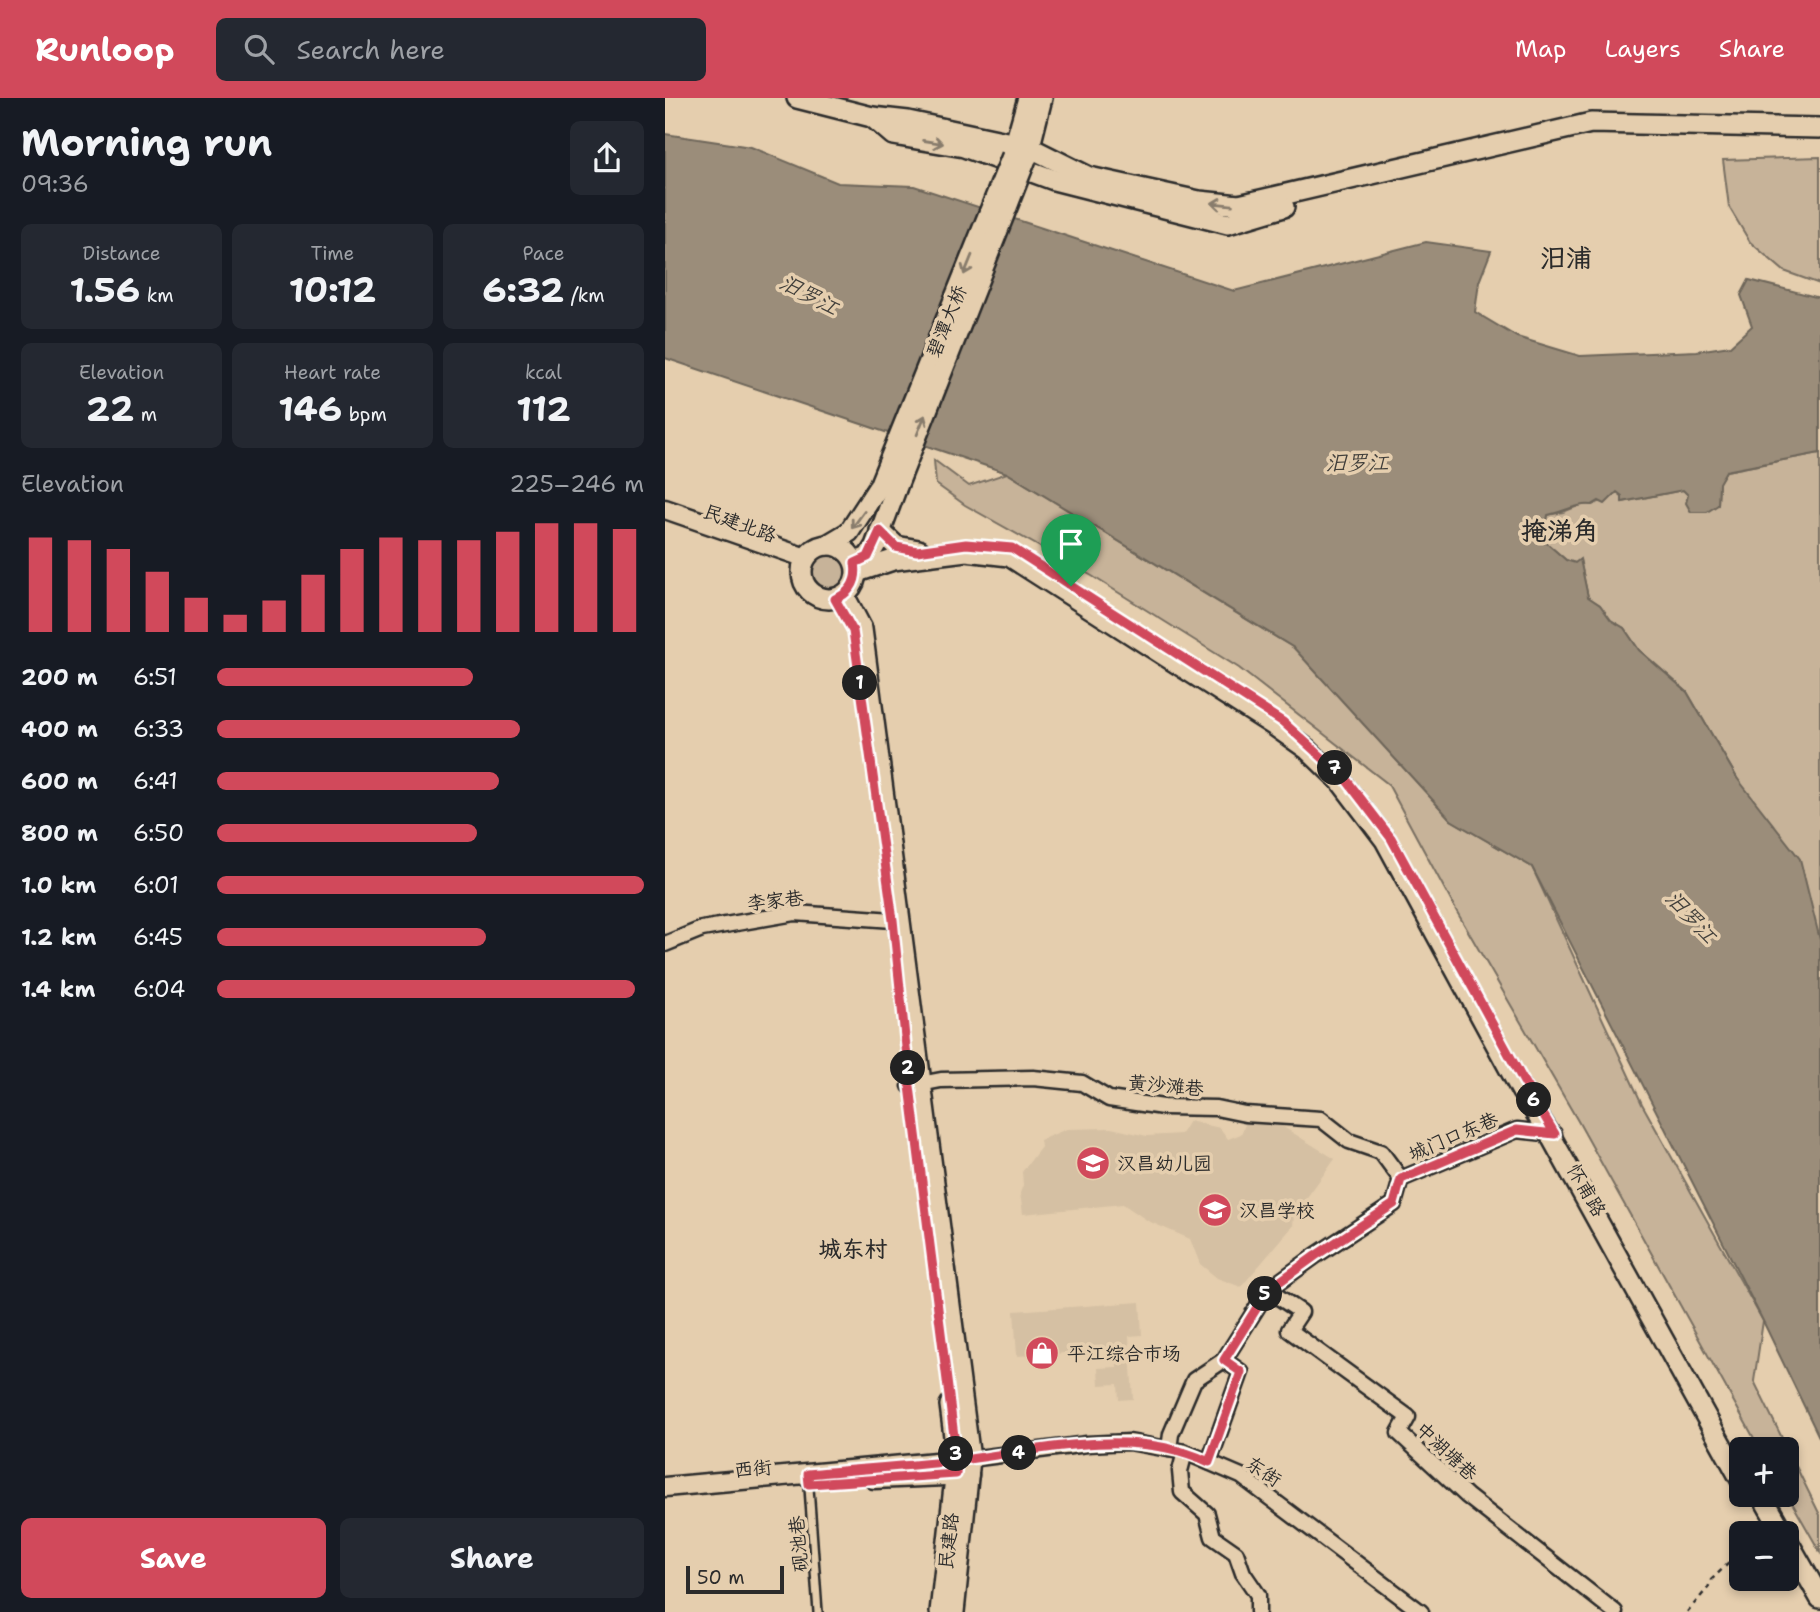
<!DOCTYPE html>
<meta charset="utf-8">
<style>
body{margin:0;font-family:"Shantell Sans","LXGW WenKai TC",sans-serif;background:#242831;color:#f1f3f6;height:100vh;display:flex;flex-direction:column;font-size:26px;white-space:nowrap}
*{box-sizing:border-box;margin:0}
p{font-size:23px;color:#9ea1a6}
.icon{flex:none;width:38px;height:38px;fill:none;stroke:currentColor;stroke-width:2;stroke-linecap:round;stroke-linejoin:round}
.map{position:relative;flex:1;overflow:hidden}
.sheet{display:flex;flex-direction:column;background:#171b24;width:665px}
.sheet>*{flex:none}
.controls{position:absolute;left:1064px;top:1339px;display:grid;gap:14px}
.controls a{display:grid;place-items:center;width:70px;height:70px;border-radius:10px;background:#171b24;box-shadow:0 4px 10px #0003;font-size:35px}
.scale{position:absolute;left:21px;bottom:18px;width:98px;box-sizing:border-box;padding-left:7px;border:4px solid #2b2b2b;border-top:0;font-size:19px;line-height:24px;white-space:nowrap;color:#2b2b2b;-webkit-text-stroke:5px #e5ceae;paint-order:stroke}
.pin{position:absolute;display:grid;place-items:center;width:60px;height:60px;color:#fff;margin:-72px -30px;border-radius:50% 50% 50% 0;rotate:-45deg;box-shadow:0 0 7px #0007}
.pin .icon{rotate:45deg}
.km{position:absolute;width:35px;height:35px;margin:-18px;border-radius:50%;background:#222;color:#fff;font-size:19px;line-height:35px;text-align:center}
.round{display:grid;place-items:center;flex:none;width:74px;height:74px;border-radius:10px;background:#242831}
.head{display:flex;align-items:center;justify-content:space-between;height:119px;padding:0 21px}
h1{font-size:38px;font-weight:700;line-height:52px}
.stats{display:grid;grid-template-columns:repeat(3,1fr);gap:10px;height:119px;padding:7px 21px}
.stats div{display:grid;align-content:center;border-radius:10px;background:#242831;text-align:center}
.stats b{font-size:35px;font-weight:700}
.stats small{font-size:19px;font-weight:400}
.stats p{font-size:19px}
.chart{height:196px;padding:14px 21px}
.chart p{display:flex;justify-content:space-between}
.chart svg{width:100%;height:126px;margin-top:7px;stroke:#d1495b;stroke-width:6}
.button{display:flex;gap:14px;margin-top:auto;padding:14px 21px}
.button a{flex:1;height:80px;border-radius:10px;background:#d1495b;color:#fff;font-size:28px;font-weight:700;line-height:80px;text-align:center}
.button a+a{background:#242831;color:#f1f3f6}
ul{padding:0 21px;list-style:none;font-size:23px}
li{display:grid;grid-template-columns:112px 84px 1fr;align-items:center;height:52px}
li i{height:18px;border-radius:9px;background:#d1495b}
header{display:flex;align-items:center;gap:42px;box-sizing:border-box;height:98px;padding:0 35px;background:#d1495b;color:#fff}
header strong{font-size:33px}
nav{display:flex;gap:38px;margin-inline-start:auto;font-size:24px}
.search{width:490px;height:63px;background:#242831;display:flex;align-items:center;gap:18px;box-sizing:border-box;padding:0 24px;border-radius:10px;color:#9ea1a6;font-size:26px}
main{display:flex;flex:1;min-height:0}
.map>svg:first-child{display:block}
.built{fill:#d5c0a3}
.green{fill:#c7b399;stroke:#796f62;stroke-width:2}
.water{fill:#9b8d7a;stroke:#6e665a;stroke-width:2}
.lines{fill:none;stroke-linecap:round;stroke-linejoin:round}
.service-casing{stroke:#2b2b2b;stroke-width:12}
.minor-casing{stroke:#2b2b2b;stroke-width:19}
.tertiary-casing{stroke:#2b2b2b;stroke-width:23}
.secondary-casing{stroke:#2b2b2b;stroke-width:24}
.path{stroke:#2b2b2b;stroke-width:2.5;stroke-dasharray:5 5;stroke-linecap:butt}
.service{stroke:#e5ceae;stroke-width:7}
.minor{stroke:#e5ceae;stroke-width:14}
.tertiary{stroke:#e5ceae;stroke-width:18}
.secondary{stroke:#e5ceae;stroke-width:19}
.secondary-bridge-casing{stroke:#2b2b2b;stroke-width:24;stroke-linecap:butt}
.secondary-bridge{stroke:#e5ceae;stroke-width:19}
.oneway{stroke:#887c6c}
.route-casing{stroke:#fff;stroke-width:14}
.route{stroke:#d1495b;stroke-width:9}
.labels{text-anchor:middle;stroke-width:7;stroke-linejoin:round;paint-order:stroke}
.street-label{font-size:19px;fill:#2b2b2b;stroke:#e5ceae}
.poi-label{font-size:19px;fill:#2b2b2b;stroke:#e5ceae;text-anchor:start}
.water-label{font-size:21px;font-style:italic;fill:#413f3b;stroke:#e5ceae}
.quarter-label{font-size:23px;font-weight:bold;fill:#2b2b2b;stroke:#e5ceae}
.district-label{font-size:26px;font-weight:bold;fill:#2b2b2b;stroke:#e5ceae}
</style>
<header>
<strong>Runloop</strong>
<div class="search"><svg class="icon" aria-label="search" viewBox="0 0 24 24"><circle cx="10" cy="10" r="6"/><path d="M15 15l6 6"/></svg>Search here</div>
<nav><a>Map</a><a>Layers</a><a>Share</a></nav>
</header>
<main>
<section class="sheet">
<div class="head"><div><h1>Morning run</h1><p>09:36</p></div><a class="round"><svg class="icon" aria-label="share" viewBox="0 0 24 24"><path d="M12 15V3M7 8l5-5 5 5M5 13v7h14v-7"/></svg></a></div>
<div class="stats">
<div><p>Distance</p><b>1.56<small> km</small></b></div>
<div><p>Time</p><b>10:12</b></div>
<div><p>Pace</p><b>6:32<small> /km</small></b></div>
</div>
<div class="stats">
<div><p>Elevation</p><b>22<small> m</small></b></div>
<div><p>Heart rate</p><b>146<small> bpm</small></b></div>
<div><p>kcal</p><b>112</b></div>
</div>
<div class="chart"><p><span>Elevation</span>225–246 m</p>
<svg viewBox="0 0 160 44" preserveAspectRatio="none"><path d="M5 44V11M15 44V12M25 44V15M35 44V23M45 44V32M55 44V38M65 44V33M75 44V24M85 44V15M95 44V11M105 44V12M115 44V12M125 44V9M135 44V6M145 44V6M155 44V8"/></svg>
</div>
<ul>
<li><b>200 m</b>6:51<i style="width:60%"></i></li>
<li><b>400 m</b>6:33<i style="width:71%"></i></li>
<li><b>600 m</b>6:41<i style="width:66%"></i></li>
<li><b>800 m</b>6:50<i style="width:61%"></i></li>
<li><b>1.0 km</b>6:01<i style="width:100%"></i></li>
<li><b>1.2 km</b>6:45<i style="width:63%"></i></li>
<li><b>1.4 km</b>6:04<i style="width:98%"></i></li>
</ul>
<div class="button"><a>Save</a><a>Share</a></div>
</section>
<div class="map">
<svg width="1155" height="1514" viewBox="0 0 1155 1514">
<rect width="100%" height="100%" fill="#e5ceae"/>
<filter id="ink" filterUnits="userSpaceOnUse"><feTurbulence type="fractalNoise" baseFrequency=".0143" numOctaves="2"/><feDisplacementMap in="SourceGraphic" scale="14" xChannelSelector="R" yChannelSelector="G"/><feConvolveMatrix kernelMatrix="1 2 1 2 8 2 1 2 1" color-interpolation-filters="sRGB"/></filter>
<g filter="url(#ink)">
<g class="built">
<polygon points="582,1022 612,1025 670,1061 629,1117 628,1128 576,1189 552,1180 535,1166 525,1141 483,1123 458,1106 358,1116 355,1095 358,1087 357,1074 376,1049 375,1042 402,1031 446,1030 482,1038 516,1036 524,1023 555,1030 563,1041 576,1036"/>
<polygon points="475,1204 477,1237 464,1238 468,1301 454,1302 453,1286 434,1287 433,1270 452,1269 451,1252 352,1258 349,1213"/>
</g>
<g class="green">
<polygon points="1155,59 1155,186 1119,173 1085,144 1064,109 1058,62"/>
<polygon points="1155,355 1155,842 1072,680 1022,594 974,552 959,530 945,522 935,507 923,499 915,462 910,465 901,462 878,442 883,417 898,414 918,406 927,407 949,398 952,394 957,398 958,404 1018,392 1023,397 1053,407 1054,384 1061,373"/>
<polygon points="269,362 304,388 342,375 629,550 786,722 867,769 977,1006 1098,1223 1089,1283 1155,1417 1155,1454 1122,1396 1122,1351 1095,1351 913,1023 792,814 723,686 574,570 427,478 300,407 271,386"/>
<circle cx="165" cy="472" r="18"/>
</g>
<path class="water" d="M0 36 86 49 173 85 249 88 569 193 761 144 826 153 814 184 810 214 852 239 915 258 1032 253 1065 248 1087 228 1076 197 1084 182 1155 200V355L1061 373 1054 385 1053 407 1042 414H1026L1021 405 1023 397 1018 392 957 404V398L952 394 940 406 934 403 927 407C913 405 898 414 883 417L878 442 901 462 910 465 915 461 923 499 935 507 946 522 959 530 974 552 1022 594 1072 680 1135 761 1155 842V1341L1098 1223 867 769 786 722 629 550 342 375 0 260Z"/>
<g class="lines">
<g class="service-casing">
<polyline id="service" points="143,1376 153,1514"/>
</g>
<g class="minor-casing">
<g id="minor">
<polyline points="0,846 37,831 130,815 228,822"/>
<polyline points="245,988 276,982 368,980 417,985 444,1001 498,1009 551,1010 580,1016 656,1021 684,1043 716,1054 736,1081"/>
<polyline points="603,1192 636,1214 624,1232 743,1319 734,1335 802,1398 950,1514"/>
<polyline points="504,1351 506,1336 529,1282 559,1262 603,1192 650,1158 729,1106 736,1081 852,1032 889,1036"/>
<polyline points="520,1354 515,1373 517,1394 542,1416 548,1439 571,1455 578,1475 593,1497 593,1514"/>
<polyline points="305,1361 422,1346 464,1344 520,1354 576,1378 756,1514"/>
<polyline points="544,1364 576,1274 559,1262"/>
</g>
</g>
<g class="tertiary-casing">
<g id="tertiary">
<polyline points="0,411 141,460"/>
<polyline points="209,1381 304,1377"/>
<polyline points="0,1389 303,1361"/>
</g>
</g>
<g class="secondary-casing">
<g id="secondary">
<polyline points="132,0 207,19 243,23 351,46 366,50 424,79 534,103 574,107 926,25 1155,30"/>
<polyline points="207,19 228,37 299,49 389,82 563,126 619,109"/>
<polyline points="347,56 363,0"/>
<polyline points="362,60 377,0"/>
<polyline points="215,433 231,448 254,452"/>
<circle cx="164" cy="474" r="27"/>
<polyline points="162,447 184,434 214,388"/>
<polyline points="190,465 203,459 210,448 231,391"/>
<polyline points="192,474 228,462 301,453 344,458 611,629 642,651 676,684 720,742 857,994 884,1035 1076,1382"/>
<polyline points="179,497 197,531 305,1361 289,1514"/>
<polyline points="1096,1396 1118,1435"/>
<polyline points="1122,1442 1155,1500"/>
<polyline points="275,1514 292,1362 285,1307"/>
</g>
</g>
<polyline class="path" points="1022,1514 1043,1490 1046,1482 1066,1463 1076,1458"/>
<use href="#service" class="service"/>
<use href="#minor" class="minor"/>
<use href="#tertiary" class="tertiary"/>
<use href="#secondary" class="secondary"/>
<g class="secondary-bridge-casing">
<g id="secondary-bridge">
<polyline points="214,388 347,58"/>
<polyline points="231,391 361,61"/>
</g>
</g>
<use href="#secondary-bridge" class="secondary-bridge"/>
</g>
<defs><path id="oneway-shaft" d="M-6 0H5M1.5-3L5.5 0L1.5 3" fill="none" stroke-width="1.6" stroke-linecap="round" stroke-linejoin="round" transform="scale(1.75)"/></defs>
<g class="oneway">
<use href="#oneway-shaft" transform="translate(268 44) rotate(9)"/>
<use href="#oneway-shaft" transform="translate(557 106) rotate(-174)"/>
<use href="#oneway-shaft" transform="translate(303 167) rotate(112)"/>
<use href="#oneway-shaft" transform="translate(256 327) rotate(-68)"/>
<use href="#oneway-shaft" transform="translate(193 422) rotate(126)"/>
</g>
</g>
<g class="lines" filter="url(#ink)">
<g class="route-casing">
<path id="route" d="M406 488 347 450 301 446 252 453 231 449 215 433 203 459 190 465C193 482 187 494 170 501L188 533 228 822 245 988 292 1362 291 1376 144 1386 143 1376C195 1371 246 1368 297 1362 378 1352 467 1328 544 1364L576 1274 559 1262 603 1192 650 1158 729 1106 736 1081 852 1032 890 1036 859 984 726 740 680 680 618 624 406 488"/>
</g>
<use href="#route" class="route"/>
</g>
<defs>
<g id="school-disc" transform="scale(1.75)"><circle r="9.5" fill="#d1495b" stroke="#e5ceae"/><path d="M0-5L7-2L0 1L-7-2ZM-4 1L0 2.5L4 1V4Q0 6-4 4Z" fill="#fff"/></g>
<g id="shop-disc" transform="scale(1.75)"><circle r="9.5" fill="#d1495b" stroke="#e5ceae"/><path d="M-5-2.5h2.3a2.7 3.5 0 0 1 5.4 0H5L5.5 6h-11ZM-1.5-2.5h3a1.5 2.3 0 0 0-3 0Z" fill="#fff"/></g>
</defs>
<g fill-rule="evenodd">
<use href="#school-disc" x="428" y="1065"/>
<use href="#school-disc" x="550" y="1112"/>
<use href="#shop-disc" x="377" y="1255"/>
</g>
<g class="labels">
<g class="street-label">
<text transform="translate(281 223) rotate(-68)" y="7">碧潭大桥</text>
<text transform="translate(75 425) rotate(20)" y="7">民建北路</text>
<text transform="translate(110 802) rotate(-6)" y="7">李家巷</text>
<text transform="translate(501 987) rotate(5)" y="7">黄沙滩巷</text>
<text transform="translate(788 1038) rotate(-23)" y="7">城门口东巷</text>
<text transform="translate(922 1092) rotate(60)" y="7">怀甫路</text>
<text transform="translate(782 1353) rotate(43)" y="7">中湖塘巷</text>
<text transform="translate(88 1370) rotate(-5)" y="7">西街</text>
<text transform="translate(599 1373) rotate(34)" y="7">东街</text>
<text transform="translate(283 1443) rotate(-84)" y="7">民建路</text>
<text transform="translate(133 1446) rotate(-95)" y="7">砚池巷</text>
</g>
<g class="poi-label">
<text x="452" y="1072">汉昌幼儿园</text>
<text x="574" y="1119">汉昌学校</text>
<text x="402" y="1262">平江综合市场</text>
</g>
<g class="water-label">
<text transform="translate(144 197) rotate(28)" y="7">汨罗江</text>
<text x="692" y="372">汨罗江</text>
<text transform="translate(1026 819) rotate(47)" y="7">汨罗江</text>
</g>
<g class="quarter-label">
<text x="188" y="1159">城东村</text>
</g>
<g class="district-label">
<text x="901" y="169">汨浦</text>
<text x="895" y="442">掩涕角</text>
</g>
</g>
</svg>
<div class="controls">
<a>+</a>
<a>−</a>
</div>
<div class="scale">50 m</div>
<div class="pin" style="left:406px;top:488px;background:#1e9e55"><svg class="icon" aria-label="arrive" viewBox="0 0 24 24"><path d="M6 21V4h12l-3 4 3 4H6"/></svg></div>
<b class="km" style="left:195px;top:585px">1</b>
<b class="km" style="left:243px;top:970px">2</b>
<b class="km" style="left:291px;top:1356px">3</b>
<b class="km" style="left:354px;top:1355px">4</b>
<b class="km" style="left:600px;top:1196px">5</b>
<b class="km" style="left:869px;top:1002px">6</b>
<b class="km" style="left:670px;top:670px">7</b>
</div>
</main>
